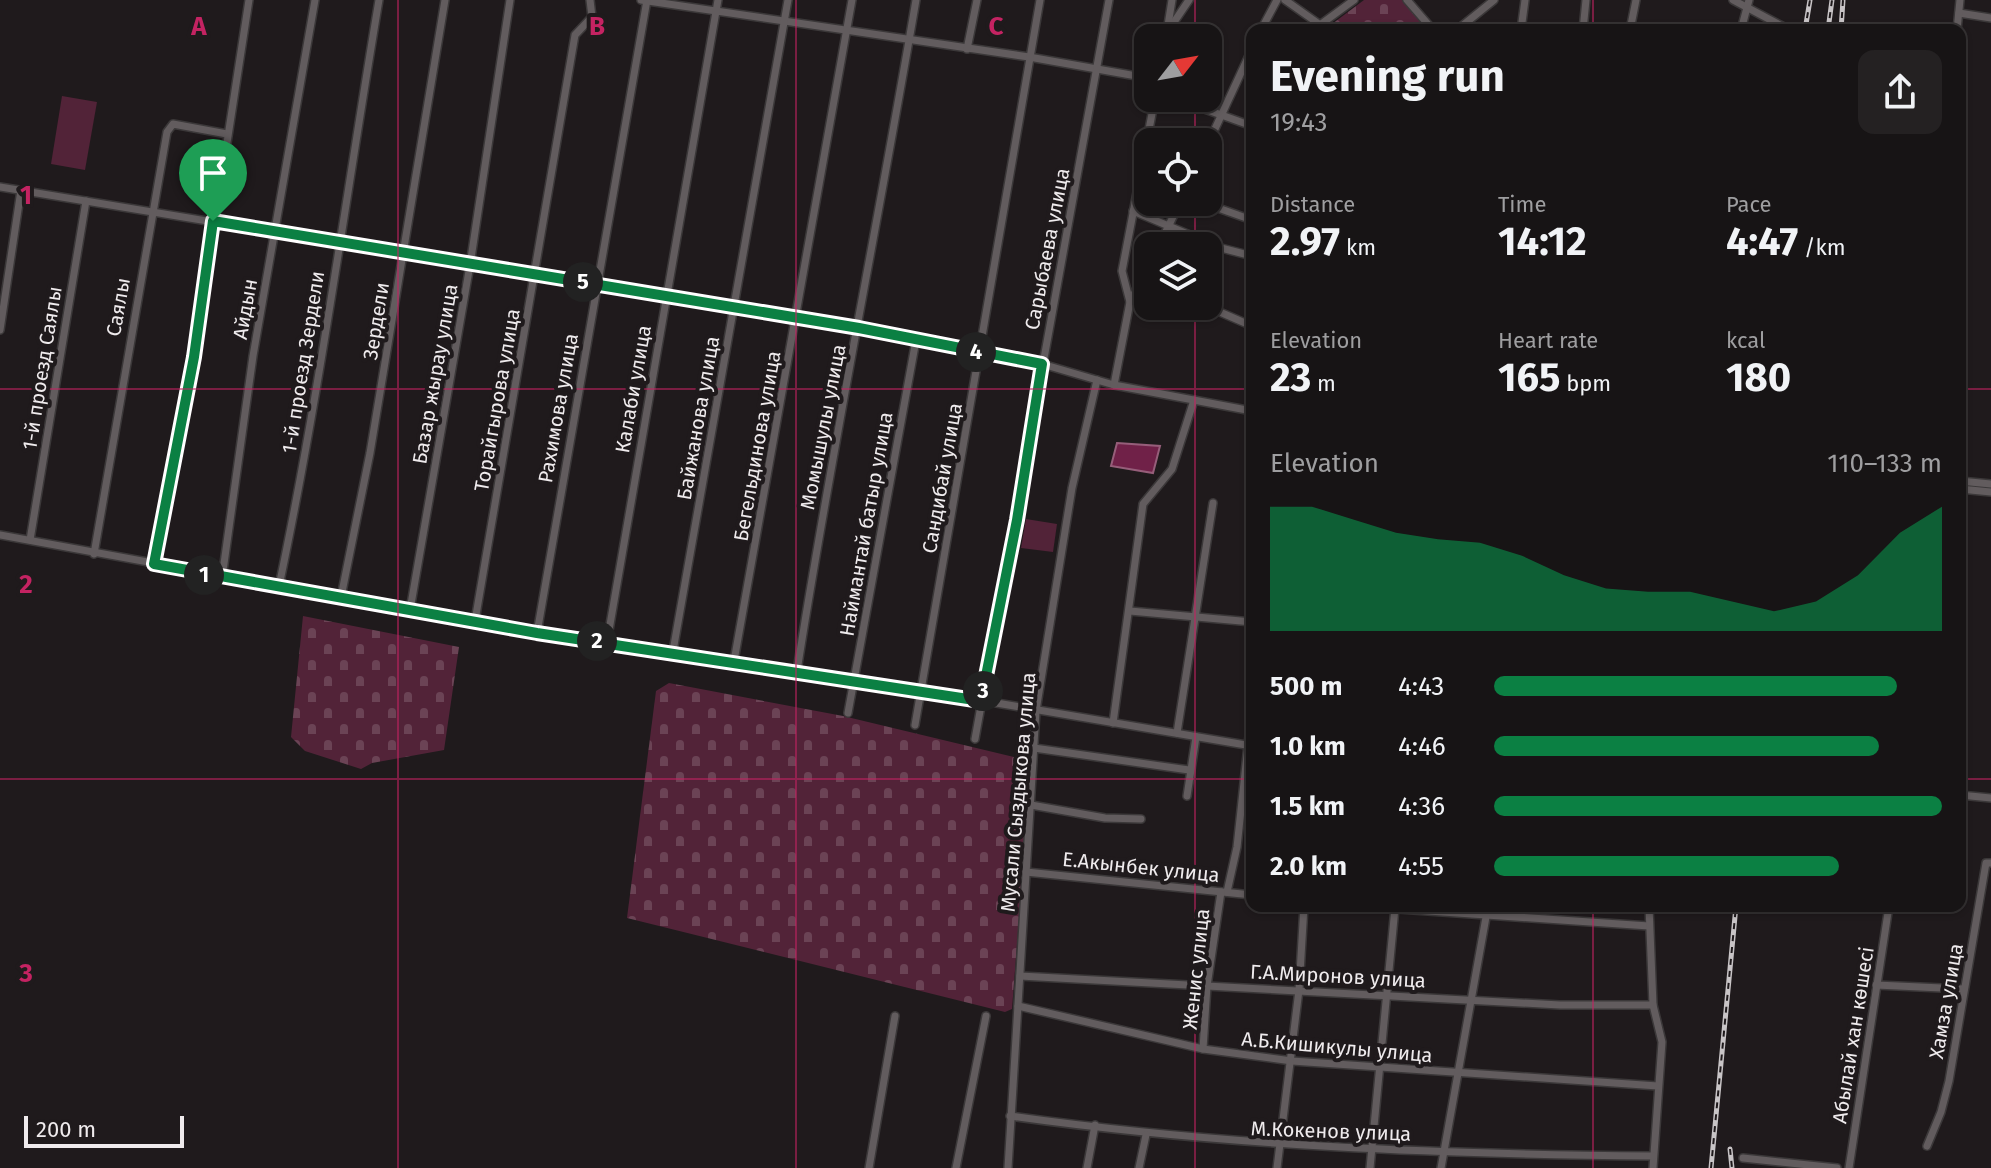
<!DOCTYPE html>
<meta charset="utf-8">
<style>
body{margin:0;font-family:"Fira Sans",sans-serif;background:#242122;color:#f1f3f6;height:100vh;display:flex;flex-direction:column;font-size:30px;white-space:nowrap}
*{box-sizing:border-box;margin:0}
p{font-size:26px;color:#9e9ea0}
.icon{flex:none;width:44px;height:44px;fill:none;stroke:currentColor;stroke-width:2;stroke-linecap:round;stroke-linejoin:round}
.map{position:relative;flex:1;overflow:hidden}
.details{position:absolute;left:1246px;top:24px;width:720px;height:888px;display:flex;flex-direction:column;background:#171415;border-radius:16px;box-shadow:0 2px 6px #0004,0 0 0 2px #363334}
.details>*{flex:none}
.needle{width:52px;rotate:59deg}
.fabs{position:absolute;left:1134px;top:24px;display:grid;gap:16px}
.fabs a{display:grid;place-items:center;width:88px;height:88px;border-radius:16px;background:#171415;box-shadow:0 2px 6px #0004,0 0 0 2px #363334;font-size:40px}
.scale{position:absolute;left:24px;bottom:20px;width:160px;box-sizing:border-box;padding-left:8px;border:4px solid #efebed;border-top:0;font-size:22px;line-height:28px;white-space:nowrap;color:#efebed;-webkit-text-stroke:6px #1f1a1c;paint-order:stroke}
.pin{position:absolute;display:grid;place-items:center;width:68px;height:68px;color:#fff;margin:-82px -34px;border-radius:50% 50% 50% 0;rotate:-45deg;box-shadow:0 0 8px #0007}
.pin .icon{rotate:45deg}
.km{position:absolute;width:40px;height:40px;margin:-20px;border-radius:50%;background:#222;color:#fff;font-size:22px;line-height:40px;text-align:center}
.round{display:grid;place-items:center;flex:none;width:84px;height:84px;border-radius:16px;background:#242122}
.headline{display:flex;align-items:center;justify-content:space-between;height:136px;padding:0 24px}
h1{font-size:44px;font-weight:700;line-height:60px}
.figures{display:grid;grid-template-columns:repeat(3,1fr);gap:12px;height:136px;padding:8px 24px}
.figures div{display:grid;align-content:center}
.figures b{font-size:40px;font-weight:700}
.figures small{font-size:22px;font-weight:400}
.figures p{font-size:22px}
.chart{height:224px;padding:16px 24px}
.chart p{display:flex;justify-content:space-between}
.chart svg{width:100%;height:144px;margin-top:8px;fill:#0b8043;opacity:.7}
ul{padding:0 24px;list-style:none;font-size:26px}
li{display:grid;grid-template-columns:128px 96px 1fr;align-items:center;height:60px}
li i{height:20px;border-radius:10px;background:#0b8043}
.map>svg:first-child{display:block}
.cemetery{fill:url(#cemetery-stones)}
.park{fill:#522338}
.water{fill:#702148;stroke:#965e7a;stroke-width:2}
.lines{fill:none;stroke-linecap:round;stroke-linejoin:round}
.minor-casing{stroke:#3b3839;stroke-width:10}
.minor{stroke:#625c5e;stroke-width:7}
.rail-casing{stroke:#c8c4c6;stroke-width:5}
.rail{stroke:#1f1a1c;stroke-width:2;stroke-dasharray:6;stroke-linecap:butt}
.route-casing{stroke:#fff;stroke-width:16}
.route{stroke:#0b8043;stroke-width:10}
.grid{fill:none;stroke:#c42362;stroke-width:2;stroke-opacity:0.55}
.labels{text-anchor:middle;stroke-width:8;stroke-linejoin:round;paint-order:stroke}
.street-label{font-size:20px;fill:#efebed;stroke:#1f1a1c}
.grid-label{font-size:26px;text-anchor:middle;font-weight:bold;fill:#c42362;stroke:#1f1a1c;stroke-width:8;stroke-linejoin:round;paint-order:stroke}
</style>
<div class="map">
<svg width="1991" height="1168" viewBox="0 0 1991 1168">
<defs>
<pattern id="cemetery-stones" width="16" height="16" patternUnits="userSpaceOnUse" patternTransform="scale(2)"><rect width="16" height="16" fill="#522338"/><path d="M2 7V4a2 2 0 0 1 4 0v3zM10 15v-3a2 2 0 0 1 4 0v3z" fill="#6b4355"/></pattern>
</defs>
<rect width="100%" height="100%" fill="#1f1a1c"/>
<g class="cemetery">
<polygon points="1364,0 1402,0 1428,30 1324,30"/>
<polygon points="303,616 459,647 444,750 372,763 361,769 305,751 291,737"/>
<polygon points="669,683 843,716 1031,761 1012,1009 1005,1012 627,918 656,691"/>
</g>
<g class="park">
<polygon points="62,96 97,102 85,170 51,164"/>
<polygon points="1026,519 1057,524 1053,552 1021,548"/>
</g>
<polygon class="water" points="1117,443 1160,446 1153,473 1111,466"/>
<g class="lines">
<g class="minor-casing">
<g id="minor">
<polyline points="641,0 1029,57 1148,78"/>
<polyline points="1285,0 1319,24 1318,28"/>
<polyline points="1407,0 1433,30"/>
<polyline points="1733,0 1782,26"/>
<polyline points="1959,13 1991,18"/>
<polyline points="1170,28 1189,0"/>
<polyline points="1261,30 1277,0"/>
<polyline points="1313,30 1354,0"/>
<polyline points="1457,30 1494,0"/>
<polyline points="1521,30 1525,0"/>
<polyline points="1583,30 1586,0"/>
<polyline points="1630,30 1636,0"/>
<polyline points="1741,30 1749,0"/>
<polyline points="1957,30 1960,0"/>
<polyline points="1166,38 1172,0"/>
<polyline points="967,49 977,0"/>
<polyline points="1174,98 1252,126"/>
<polyline points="1208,144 1252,49"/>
<polyline points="0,187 859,328 1042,364 1114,385 1252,411"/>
<polyline points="1201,202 1252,220"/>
<polyline points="1133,211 1221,248 1252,256"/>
<polyline points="1159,246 1180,202"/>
<polyline points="1130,302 1122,271 1155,98"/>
<polyline points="1206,306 1252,326"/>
<polyline points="0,330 21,190"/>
<polyline points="1114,385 1130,302 1148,266"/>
<polyline points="1960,481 1991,484"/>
<polyline points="1960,489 1991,492"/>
<polyline points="0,535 537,633 854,679 1252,746"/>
<polyline points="30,540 86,201"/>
<polyline points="94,554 167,132 173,124 227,134"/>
<polyline points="154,564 194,357 249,0"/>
<polyline points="222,578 253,356 315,0"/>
<path d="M279 586C320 392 346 195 379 0"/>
<polyline points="341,597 370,453 445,0"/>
<polyline points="410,610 470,265 510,0"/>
<polyline points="1130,611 1252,622"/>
<polyline points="475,621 575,35 592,17 590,0"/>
<polyline points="537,633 647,0"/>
<polyline points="607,642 718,0"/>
<polyline points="673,651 788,0"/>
<polyline points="734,661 852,0"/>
<path d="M797 671C832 447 878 224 916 0"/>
<polyline points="848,713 916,340"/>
<polyline points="1113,723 1143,504 1172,469 1194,400"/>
<polyline points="915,725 1040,0"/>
<polyline points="1177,733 1213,503"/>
<polyline points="975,739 1109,0"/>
<polyline points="1034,748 1189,770"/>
<polyline points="1960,795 1991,798"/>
<polyline points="1187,796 1196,737"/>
<polyline points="1031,805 1105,818 1141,819"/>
<polyline points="1026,872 1252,895"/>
<polyline points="1227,892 1237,847 1252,709"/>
<polyline points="1355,906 1649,926"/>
<polyline points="1649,906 1653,1005 1662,1042 1653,1168"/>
<polyline points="1020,976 1560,1005 1653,1005"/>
<polyline points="1876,985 1964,989"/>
<polyline points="1018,1006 1203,1049 1292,1061 1658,1086"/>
<polyline points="1203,1049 1207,986 1221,892"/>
<path d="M1010 1116C1223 1146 1438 1154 1653 1156"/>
<polyline points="1927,1146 1941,1112 1949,1081 1986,863 1991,863"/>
<polyline points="1743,1158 1837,1168"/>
<polyline points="869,1168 895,1016"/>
<polyline points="956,1168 986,1016"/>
<polyline points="1008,1168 1036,711 1072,488 1097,380"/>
<polyline points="1087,1168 1095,1125"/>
<polyline points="1139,1168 1146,1135"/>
<polyline points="1277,1168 1299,990 1304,906"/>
<polyline points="1370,1168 1395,908"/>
<polyline points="1441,1168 1488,906"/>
<polyline points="1849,1168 1889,906"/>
</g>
</g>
<use href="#minor" class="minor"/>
<g class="rail-casing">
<g id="rail">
<polyline points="1805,30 1810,0"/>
<polyline points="1828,30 1832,0"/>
<polyline points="1841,30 1843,0"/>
<polyline points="1730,1149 1732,1168"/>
<polyline points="1711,1168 1736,906"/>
</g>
</g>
<use href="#rail" class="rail"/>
</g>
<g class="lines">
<g class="route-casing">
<polygon id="route" points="213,221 859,328 1042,364 1017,520 981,701 537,633 154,564 194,357"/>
</g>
<use href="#route" class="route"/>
</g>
<path class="grid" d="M398 0V1168M796 0V1168M1195 0V38M1593 0V30M1195 98V142M1195 202V246M1195 306V1168M0 389H1252M1960 389H1991M0 779H1252M1960 779H1991M1593 906V1168"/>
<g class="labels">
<g class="street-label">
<text transform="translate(1047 249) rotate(-79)" y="7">Сарыбаева улица</text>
<text transform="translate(118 307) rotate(-80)" y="7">Саялы</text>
<text transform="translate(245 309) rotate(-80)" y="7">Айдын</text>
<text transform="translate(376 321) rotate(-81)" y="7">Зердели</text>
<text transform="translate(303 362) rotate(-81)" y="7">1-й проезд Зердели</text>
<text transform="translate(42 368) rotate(-81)" y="7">1-й проезд Саялы</text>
<text transform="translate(435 374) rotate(-80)" y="7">Базар жырау улица</text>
<text transform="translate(633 389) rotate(-80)" y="7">Калаби улица</text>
<text transform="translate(497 400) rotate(-80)" y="7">Торайгырова улица</text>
<text transform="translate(558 408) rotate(-80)" y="7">Рахимова улица</text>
<text transform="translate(698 418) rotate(-80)" y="7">Байжанова улица</text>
<text transform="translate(823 427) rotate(-79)" y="7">Момышулы улица</text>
<text transform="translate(757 446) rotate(-80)" y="7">Бегельдинова улица</text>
<text transform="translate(942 478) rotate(-80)" y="7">Сандибай улица</text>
<text transform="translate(866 524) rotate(-80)" y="7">Наймантай батыр улица</text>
<text transform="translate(1018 792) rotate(-85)" y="7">Мусали Сыздыкова улица</text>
<text transform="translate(1141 867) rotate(6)" y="7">Е.Акынбек улица</text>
<text transform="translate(1196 969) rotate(-84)" y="7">Женис улица</text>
<text transform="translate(1338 976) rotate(3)" y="7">Г.А.Миронов улица</text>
<text transform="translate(1946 1001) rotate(-80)" y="7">Хамза улица</text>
<text transform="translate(1853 1035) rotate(-81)" y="7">Абылай хан көшесі</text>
<text transform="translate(1337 1047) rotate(5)" y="7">А.Б.Кишикулы улица</text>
<text transform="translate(1331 1131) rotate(2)" y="7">М.Кокенов улица</text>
</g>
</g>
<g class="grid-label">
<text x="199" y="35">A</text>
<text x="597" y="35">B</text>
<text x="996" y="35">C</text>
<text x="26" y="204">1</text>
<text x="26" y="593">2</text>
<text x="26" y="982">3</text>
</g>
</svg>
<div class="fabs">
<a><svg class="needle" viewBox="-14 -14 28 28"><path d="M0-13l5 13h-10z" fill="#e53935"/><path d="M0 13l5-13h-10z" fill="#9e9ea0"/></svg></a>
<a><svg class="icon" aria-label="locate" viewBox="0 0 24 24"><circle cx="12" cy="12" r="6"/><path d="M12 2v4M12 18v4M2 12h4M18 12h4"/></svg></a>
<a><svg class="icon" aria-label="layers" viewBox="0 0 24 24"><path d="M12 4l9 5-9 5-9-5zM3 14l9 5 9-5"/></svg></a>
</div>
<div class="scale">200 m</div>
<div class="pin" style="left:213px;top:221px;background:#1e9e55"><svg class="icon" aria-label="arrive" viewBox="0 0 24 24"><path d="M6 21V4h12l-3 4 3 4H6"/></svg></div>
<b class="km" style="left:204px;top:575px">1</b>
<b class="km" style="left:597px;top:641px">2</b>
<b class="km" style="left:983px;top:691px">3</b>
<b class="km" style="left:976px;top:352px">4</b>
<b class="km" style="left:583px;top:282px">5</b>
<section class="details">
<div class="headline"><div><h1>Evening run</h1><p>19:43</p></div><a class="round"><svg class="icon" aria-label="share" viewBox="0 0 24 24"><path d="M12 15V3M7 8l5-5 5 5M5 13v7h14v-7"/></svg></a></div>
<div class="figures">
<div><p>Distance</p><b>2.97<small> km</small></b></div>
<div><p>Time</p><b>14:12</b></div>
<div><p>Pace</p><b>4:47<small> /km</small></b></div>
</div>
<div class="figures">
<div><p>Elevation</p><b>23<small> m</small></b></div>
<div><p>Heart rate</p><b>165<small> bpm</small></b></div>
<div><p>kcal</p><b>180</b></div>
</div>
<div class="chart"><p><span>Elevation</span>110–133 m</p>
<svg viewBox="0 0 160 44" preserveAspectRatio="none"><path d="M0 44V6L10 6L20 10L30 14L40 16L50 17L60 21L70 27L80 31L90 32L100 32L110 35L120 38L130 35L140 27L150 14L160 6V44z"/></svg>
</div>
<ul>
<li><b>500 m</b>4:43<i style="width:90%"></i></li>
<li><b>1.0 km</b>4:46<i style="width:86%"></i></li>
<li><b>1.5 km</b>4:36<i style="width:100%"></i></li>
<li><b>2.0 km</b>4:55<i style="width:77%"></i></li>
</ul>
</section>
</div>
